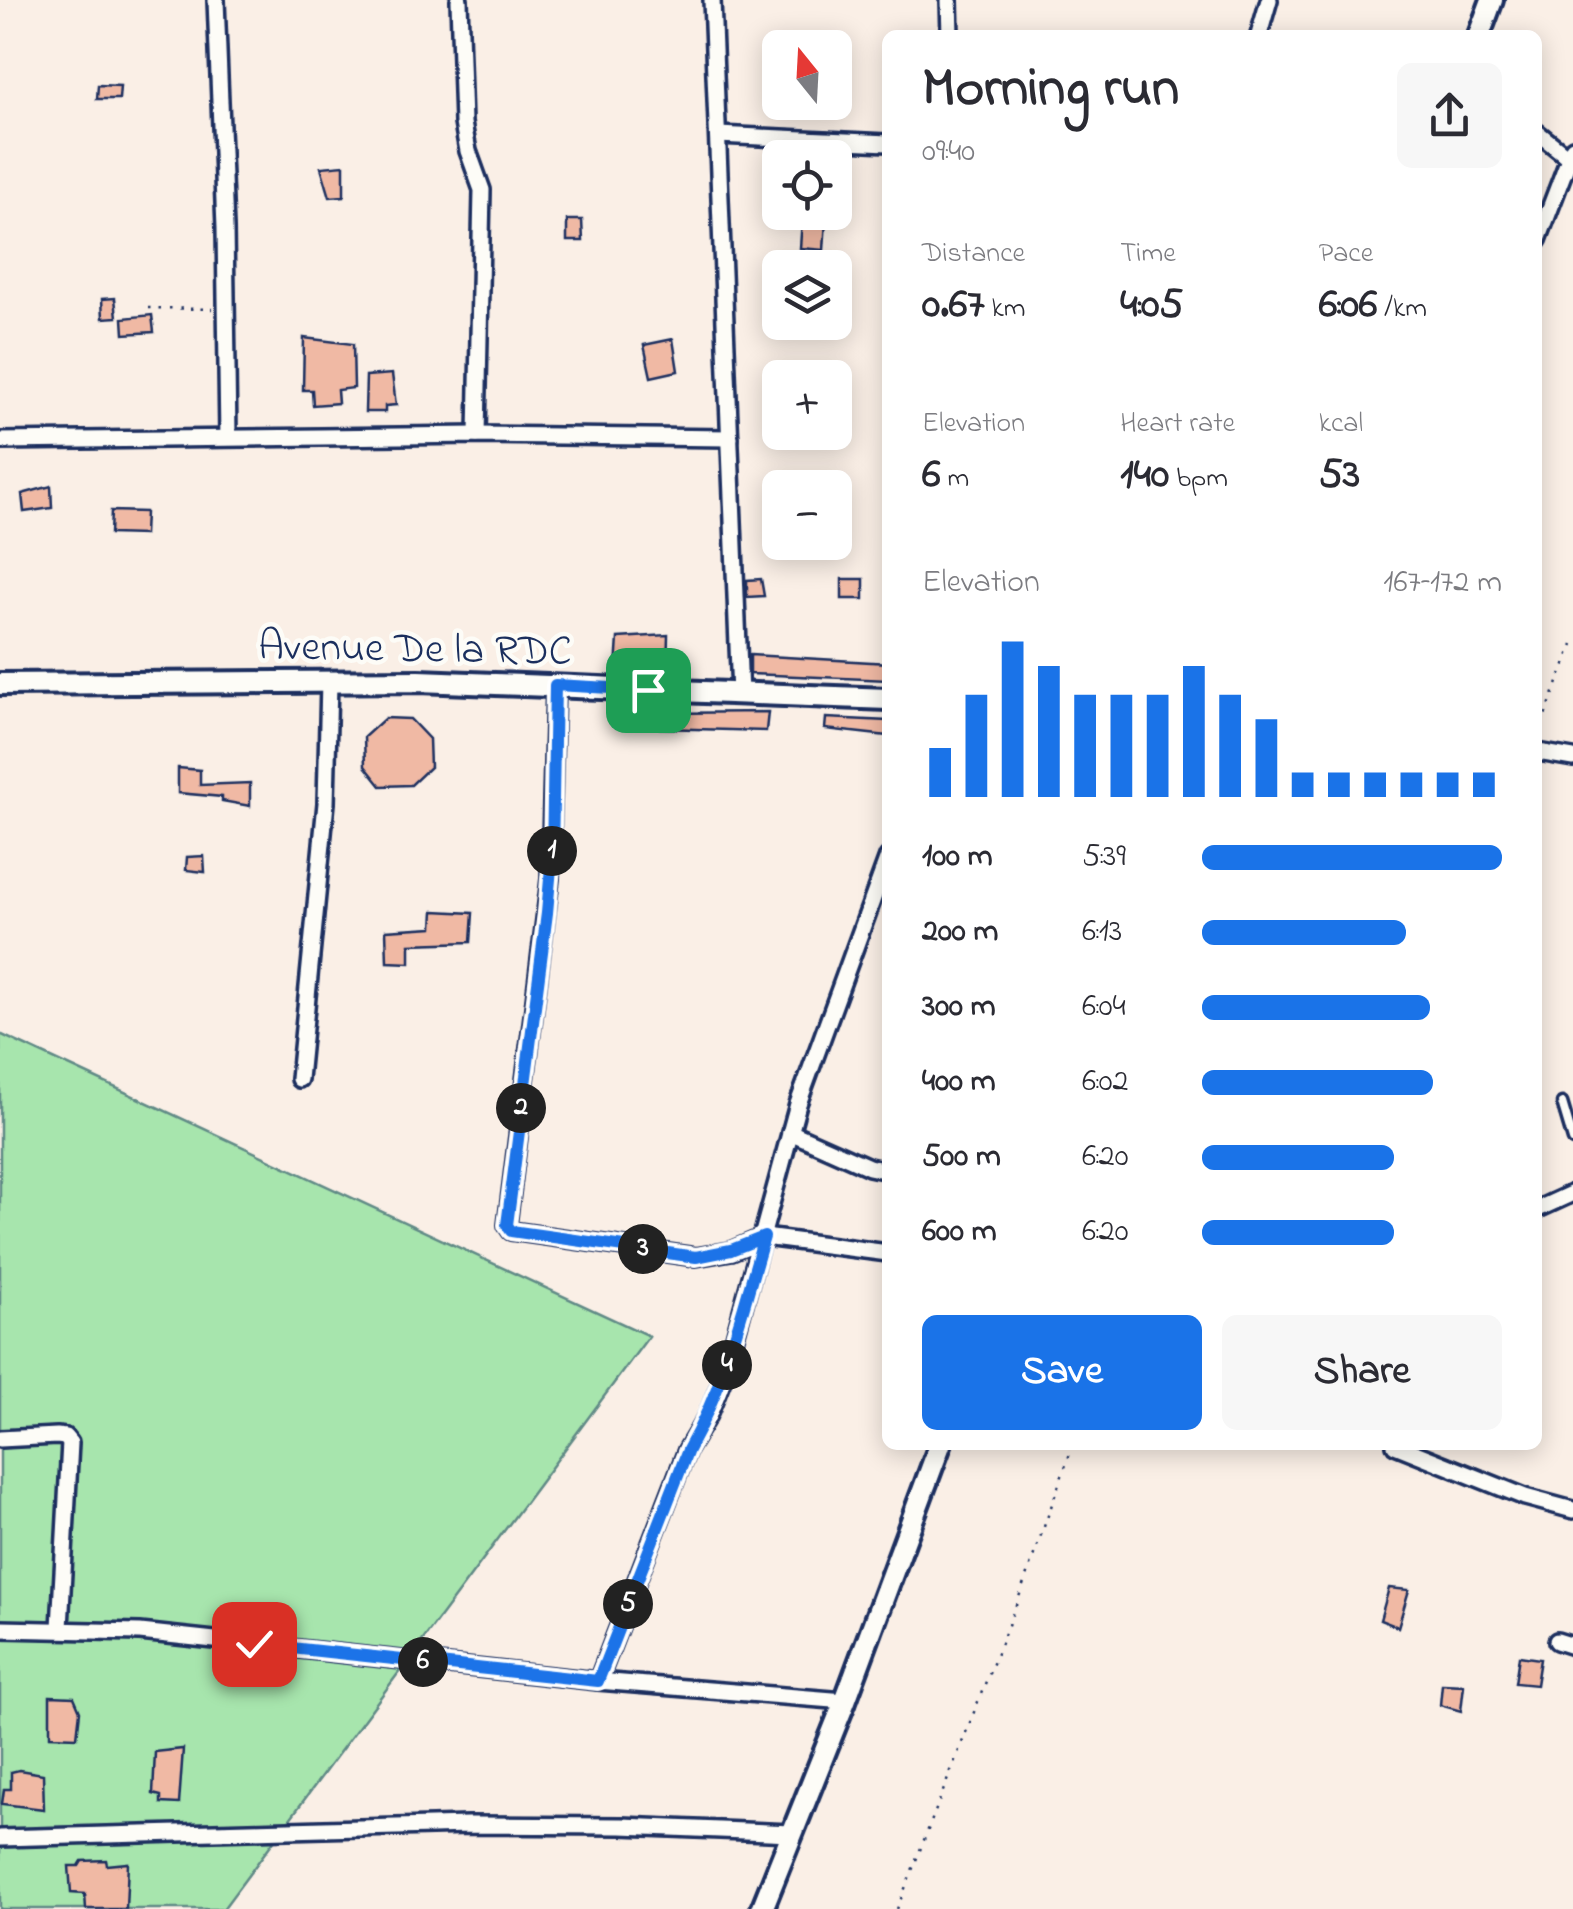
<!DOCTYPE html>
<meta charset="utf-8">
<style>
body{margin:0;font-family:"Indie Flower",sans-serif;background:#f7f7f7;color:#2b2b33;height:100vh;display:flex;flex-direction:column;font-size:38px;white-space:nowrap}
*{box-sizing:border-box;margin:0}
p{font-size:32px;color:#7c7c81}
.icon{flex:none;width:55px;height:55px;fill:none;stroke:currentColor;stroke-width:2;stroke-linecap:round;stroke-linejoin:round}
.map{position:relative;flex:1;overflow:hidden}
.sheet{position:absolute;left:882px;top:30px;width:660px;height:1420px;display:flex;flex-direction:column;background:#fff;border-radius:15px;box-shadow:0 5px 25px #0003}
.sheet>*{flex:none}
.needle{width:65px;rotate:342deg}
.buttons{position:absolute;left:762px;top:30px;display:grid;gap:20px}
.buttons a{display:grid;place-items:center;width:90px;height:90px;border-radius:15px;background:#fff;box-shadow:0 5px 25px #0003;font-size:50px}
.pin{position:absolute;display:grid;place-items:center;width:85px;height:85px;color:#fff;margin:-42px;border-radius:20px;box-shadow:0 5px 15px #0006}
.km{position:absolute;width:50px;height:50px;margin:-25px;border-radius:50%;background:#222;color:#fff;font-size:28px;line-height:50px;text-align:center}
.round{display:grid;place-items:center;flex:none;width:105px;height:105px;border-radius:15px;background:#f7f7f7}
.summary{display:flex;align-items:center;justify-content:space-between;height:170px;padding:0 40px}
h1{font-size:55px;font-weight:700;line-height:75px}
.stats{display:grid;grid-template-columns:repeat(3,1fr);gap:15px;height:170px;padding:10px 40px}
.stats div{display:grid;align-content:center}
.stats b{font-size:42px;font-weight:700}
.stats small{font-size:28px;font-weight:400}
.stats p{font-size:28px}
.chart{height:280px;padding:20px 40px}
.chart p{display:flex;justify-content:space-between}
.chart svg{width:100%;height:180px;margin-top:10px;stroke:#1a73e8;stroke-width:6}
.button{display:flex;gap:20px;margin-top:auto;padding:20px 40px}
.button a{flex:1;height:115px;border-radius:15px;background:#1a73e8;color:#fff;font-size:40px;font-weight:700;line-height:115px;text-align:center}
.button a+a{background:#f7f7f7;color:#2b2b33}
ul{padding:0 40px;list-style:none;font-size:32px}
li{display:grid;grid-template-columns:160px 120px 1fr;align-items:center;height:75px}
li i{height:25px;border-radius:12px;background:#1a73e8}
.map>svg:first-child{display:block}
.green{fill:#a7e5ad;stroke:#618a86;stroke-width:2.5}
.building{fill:#f0b9a4;stroke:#1b2f5e;stroke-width:2.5}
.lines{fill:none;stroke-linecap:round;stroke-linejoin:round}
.lane-casing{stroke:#1b2f5e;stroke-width:15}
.street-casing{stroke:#1b2f5e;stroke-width:22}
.secondary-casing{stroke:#1b2f5e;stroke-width:28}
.path{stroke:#1b2f5e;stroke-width:2.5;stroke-dasharray:2.5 8;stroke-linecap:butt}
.lane{stroke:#fdfcf7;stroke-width:8}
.street{stroke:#fdfcf7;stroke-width:15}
.secondary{stroke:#fdfcf7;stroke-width:20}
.route-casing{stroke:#fff;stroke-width:20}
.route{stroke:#1a73e8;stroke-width:12}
.labels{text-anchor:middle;stroke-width:9;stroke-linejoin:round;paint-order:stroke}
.street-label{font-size:42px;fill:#1b2f5e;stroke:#fdfcf7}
</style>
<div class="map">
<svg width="1573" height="1909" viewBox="0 0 1573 1909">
<rect width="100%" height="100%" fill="#faefe6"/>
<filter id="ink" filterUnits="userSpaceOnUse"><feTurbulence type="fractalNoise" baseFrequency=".01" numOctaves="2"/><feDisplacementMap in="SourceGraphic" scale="20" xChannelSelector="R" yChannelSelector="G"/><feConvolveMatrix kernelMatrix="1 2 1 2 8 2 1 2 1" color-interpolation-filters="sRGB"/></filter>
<g filter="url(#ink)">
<polygon class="green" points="0,1034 649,1336 223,1909 0,1909"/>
<g class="building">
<polygon points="98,85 120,86 119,99 97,99"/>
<polygon points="344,165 344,196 330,197 321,167"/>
<polygon points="802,219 826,220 824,250 800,248"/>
<polygon points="567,220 582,220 583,241 567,241"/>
<polygon points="115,298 117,317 103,318 102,299"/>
<polygon points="152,315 154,332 124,334 123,318"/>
<polygon points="304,338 353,344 354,388 337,390 338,403 313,405 312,390 303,390"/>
<polygon points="673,339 678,371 651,377 644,345"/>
<polygon points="392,374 396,405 385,406 385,412 365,412 366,376"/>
<polygon points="51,486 52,508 24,512 22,494"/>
<polygon points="111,511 145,512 144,535 110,534"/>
<polygon points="761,579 764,596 747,597 747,580"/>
<rect x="842" y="579" width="22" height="20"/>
<polygon points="668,635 667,671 616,669 618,638"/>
<polygon points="750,655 888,663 888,680 750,674"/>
<polygon points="768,712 766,731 660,728 661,713"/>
<polygon points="385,718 410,719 429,739 430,767 411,785 381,786 365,766 364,737"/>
<polygon points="826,718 888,721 888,736 825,729"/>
<polygon points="178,768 200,770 200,785 250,783 250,806 222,801 222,797 178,793"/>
<polygon points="204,856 205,872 186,870 187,857"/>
<polygon points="434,911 473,913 471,942 410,944 410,963 387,962 386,930 433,927"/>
<polygon points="1389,1588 1409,1590 1398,1627 1380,1620"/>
<polygon points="1519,1656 1540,1659 1536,1685 1515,1683"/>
<polygon points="1442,1684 1464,1685 1461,1711 1440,1705"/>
<polygon points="50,1696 74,1697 80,1711 77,1737 50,1736"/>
<polygon points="183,1749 179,1804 161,1803 161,1796 153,1794 155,1752"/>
<polygon points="19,1770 43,1774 44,1809 2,1804 4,1789 11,1789 11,1772"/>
<polygon points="106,1860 107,1865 128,1863 126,1909 86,1909 85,1894 71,1893 69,1866 79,1866 82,1861"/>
</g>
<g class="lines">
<g class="lane-casing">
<polyline id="lane" points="1562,1103 1573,1140"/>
</g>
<g class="street-casing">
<g id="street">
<polyline points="216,0 225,228 228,437"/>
<polyline points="459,0 463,123 468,151 482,190 477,435"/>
<polyline points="712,0 740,695"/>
<polyline points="949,0 950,35"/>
<polyline points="1259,35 1269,0"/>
<polyline points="1538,133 1573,161"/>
<polyline points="718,135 888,143"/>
<polyline points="1538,240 1573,148"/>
<polyline points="0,441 477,435 730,438"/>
<polyline points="555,685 550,879 507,1225 511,1231 696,1257 731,1251 764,1237 888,1253"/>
<polyline points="1538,752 1573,758"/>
<polyline points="299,1079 326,803 329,682"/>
<polyline points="790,1132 869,1167 888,1171"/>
<polyline points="1538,1209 1573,1193"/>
<polyline points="0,1439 57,1436 65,1437 70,1443 60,1628"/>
<polyline points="1395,1445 1525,1497 1573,1510"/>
<polyline points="0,1629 140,1632 598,1681 845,1701"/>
<polyline points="1557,1641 1573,1646"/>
<polyline points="598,1681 687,1450 708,1415 726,1370 798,1104 888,857"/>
<polyline points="0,1838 468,1825 622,1826 791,1833"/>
</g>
</g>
<g class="secondary-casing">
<g id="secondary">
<polyline points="1479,35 1492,0"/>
<polyline points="0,684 419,681 888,699"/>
<polyline points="762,1909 845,1701 940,1445"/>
</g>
</g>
<g class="path">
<polyline points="148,308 212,309"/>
<polyline points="1538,734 1573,644"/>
<polyline points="897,1909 1019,1597 1073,1445"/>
</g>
<use href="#lane" class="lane"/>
<use href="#street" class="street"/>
<use href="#secondary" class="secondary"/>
</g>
</g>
<g class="lines" filter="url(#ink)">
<g class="route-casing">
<path id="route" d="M254 1644 598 1681 688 1450C726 1383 742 1310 764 1237L731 1250 696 1257 511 1231 507 1225 547 913 552 856 555 685 648 690"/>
</g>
<use href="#route" class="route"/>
</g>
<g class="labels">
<g class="street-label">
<text transform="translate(415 646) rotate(1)" y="15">Avenue De la RDC</text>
</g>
</g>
</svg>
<div class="buttons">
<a><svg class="needle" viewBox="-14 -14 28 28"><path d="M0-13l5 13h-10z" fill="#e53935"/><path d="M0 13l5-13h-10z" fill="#7c7c81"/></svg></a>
<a><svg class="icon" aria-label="locate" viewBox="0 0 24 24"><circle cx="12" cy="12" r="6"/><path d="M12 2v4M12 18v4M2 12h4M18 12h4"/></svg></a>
<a><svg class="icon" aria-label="layers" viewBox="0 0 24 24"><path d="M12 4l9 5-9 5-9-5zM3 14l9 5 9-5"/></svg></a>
<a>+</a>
<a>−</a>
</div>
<div class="pin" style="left:648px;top:690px;background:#1e9e55"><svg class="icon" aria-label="arrive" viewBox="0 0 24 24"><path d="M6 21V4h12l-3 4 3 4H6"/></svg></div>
<div class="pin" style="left:254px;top:1644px;background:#d93025"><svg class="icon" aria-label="check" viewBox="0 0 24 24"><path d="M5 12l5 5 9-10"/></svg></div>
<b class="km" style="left:552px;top:851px">1</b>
<b class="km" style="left:521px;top:1108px">2</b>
<b class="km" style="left:643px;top:1249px">3</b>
<b class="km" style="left:727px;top:1365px">4</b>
<b class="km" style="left:628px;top:1604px">5</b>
<b class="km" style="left:423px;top:1662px">6</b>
<section class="sheet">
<div class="summary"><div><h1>Morning run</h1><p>09:40</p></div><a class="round"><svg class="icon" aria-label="share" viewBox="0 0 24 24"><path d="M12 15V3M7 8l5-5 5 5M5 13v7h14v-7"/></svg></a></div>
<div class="stats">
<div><p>Distance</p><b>0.67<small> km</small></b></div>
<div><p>Time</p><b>4:05</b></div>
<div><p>Pace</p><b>6:06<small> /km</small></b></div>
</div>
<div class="stats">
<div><p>Elevation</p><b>6<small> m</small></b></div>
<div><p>Heart rate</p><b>140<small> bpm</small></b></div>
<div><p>kcal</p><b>53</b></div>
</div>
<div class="chart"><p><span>Elevation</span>167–172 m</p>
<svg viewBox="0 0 160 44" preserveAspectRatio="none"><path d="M5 44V32M15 44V19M25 44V6M35 44V12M45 44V19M55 44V19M65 44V19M75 44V12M85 44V19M95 44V25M105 44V38M115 44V38M125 44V38M135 44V38M145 44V38M155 44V38"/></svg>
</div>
<ul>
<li><b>100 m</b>5:39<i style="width:100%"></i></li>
<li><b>200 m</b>6:13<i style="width:68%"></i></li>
<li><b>300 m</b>6:04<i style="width:76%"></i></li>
<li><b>400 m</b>6:02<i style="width:77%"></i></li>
<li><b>500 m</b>6:20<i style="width:64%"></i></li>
<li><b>600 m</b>6:20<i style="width:64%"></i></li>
</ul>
<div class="button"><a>Save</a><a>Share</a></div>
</section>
</div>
